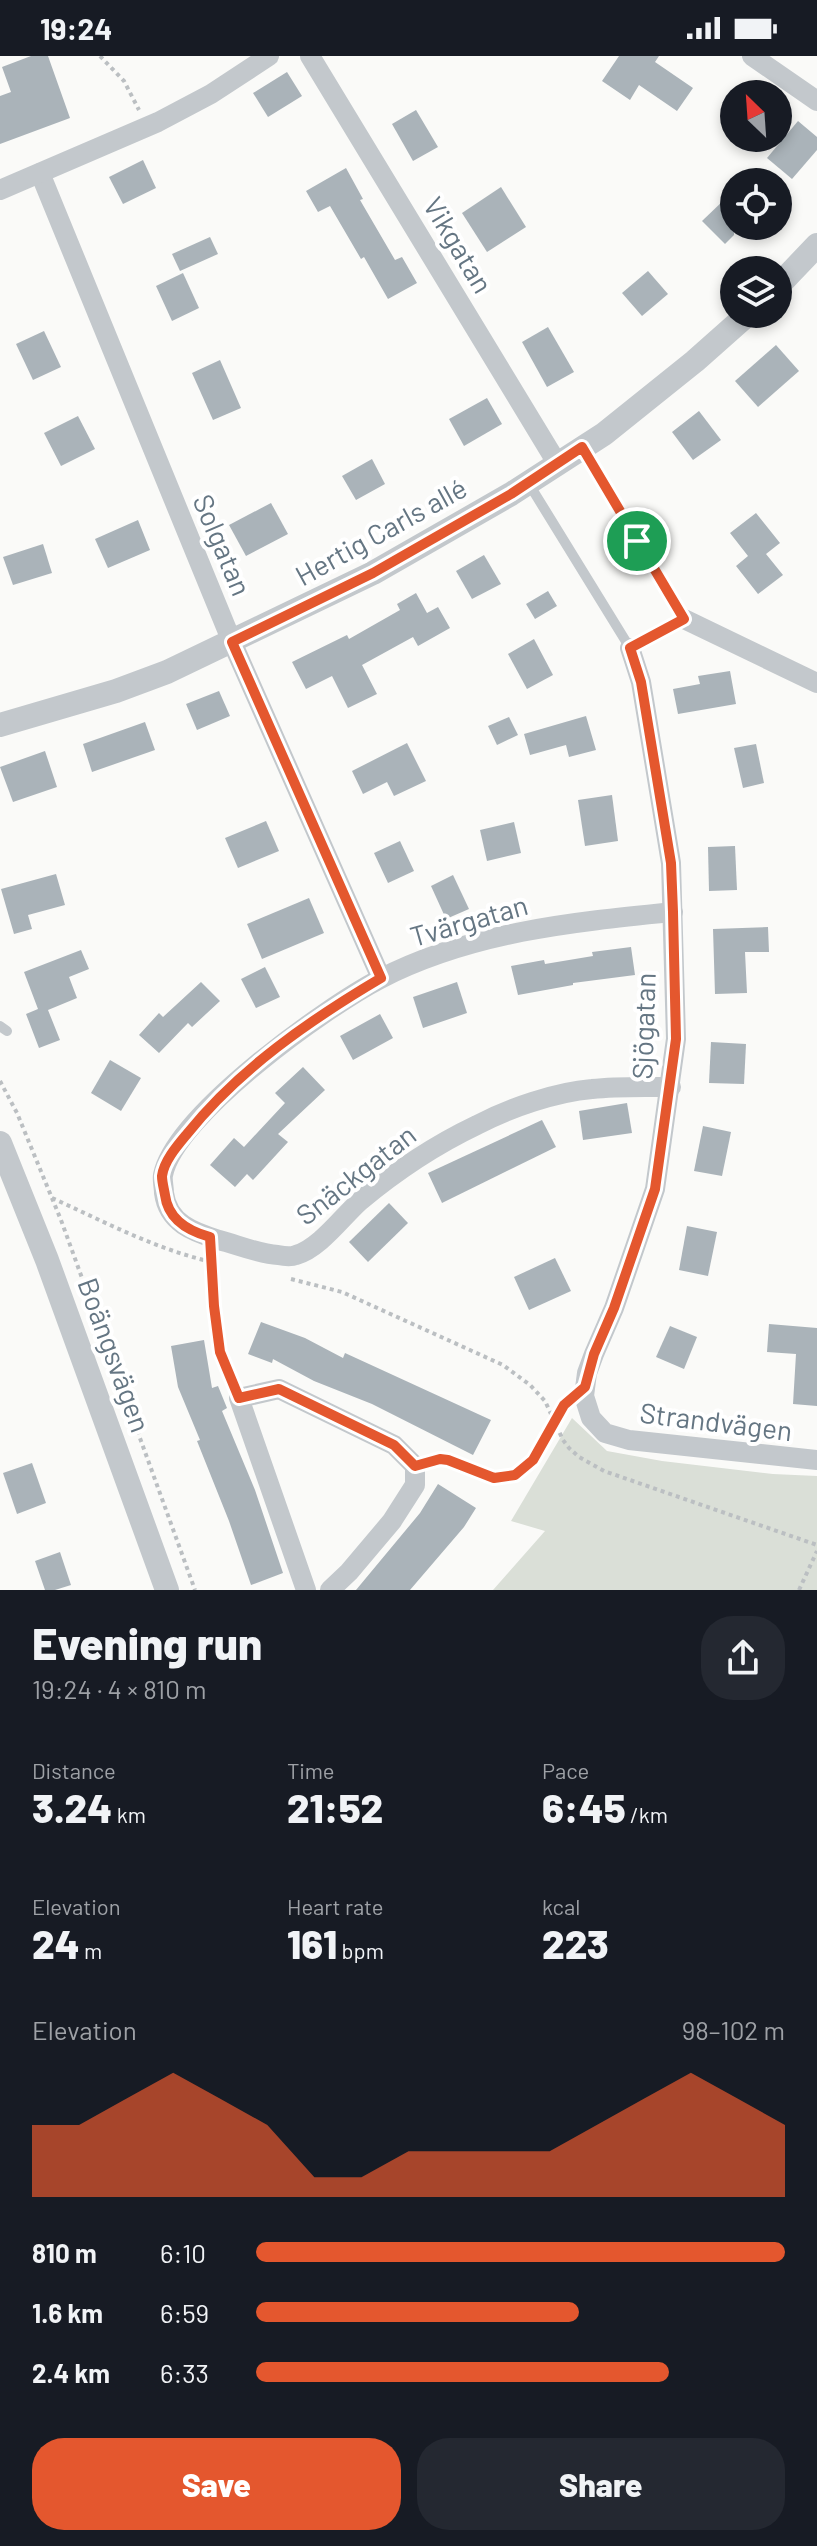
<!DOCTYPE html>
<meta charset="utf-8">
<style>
body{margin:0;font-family:Barlow,sans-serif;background:#242831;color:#f1f3f6;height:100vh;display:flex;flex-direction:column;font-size:30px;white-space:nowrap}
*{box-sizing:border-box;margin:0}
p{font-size:26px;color:#9ea1a6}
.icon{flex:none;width:44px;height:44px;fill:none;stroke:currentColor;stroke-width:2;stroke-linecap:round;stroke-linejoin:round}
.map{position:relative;height:1534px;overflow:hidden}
.panel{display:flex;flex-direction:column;background:#171b24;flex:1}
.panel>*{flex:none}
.needle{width:52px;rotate:335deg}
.buttons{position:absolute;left:720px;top:24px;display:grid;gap:16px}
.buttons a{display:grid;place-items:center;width:72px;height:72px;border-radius:50%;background:#171b24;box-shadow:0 4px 12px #0003;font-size:40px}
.pin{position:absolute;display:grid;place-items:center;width:68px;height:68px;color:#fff;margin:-34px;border:4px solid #fff;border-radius:50%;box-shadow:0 2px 8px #0007}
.round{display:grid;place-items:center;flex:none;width:84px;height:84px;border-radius:32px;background:#242831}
.headline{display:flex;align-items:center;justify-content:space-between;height:136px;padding:0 32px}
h1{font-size:44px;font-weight:800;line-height:60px}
.figures{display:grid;grid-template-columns:repeat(3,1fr);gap:12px;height:136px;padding:8px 32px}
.figures div{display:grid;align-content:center}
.figures b{font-size:40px;font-weight:800}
.figures small{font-size:22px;font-weight:400}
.figures p{font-size:22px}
.chart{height:224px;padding:16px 32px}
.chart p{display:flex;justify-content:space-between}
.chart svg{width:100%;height:144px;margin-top:8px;fill:#e4572e;opacity:.7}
.cta{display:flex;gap:16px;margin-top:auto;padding:16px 32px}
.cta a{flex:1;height:92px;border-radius:32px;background:#e4572e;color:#fff;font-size:32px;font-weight:800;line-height:92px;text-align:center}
.cta a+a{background:#242831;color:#f1f3f6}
ul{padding:0 32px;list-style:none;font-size:26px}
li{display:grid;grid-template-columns:128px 96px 1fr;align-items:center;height:60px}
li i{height:20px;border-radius:10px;background:#e4572e}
.status{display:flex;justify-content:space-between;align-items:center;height:56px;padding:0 40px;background:#171b24;direction:ltr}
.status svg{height:22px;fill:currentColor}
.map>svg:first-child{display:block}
.green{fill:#dadfd7}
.building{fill:#aab3b9}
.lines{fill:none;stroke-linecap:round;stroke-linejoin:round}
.path{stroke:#bbbfc2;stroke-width:4;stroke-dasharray:4 4;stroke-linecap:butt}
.service{stroke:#c3c8cc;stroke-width:10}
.minor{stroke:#c3c8cc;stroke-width:20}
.tertiary{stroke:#c3c8cc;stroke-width:24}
.route-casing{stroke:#fff;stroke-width:16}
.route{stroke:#e4572e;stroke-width:10}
.labels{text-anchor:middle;stroke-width:8;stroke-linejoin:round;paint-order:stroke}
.street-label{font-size:28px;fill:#657683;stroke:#fff}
</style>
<div class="status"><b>19:24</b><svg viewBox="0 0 49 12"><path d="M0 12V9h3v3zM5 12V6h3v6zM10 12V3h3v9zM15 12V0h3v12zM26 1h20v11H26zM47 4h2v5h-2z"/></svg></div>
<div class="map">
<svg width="817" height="1534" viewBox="0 0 817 1534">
<rect width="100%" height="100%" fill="#fafaf8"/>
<polygon class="green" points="572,1362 607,1395 662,1405 773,1418 817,1420 817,1534 493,1534 545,1475 511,1465"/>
<g class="building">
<polygon points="31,0 48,0 70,62 0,88 0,40 11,36 2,11"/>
<polygon points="619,0 659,0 655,6 693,32 677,55 639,29 630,44 602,25"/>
<polygon points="287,16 302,40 268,61 253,37"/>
<polygon points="416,54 438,91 413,105 392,68"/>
<polygon points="798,65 817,81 817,94 792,123 767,102"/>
<polygon points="143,104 156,132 123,148 109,121"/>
<polygon points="346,112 363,143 360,144 395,204 402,201 417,227 388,243 364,201 361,203 330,150 318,156 306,135"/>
<polygon points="501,131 526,171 487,196 462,157"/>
<polygon points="725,143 734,152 734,179 725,188 702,165"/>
<polygon points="210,181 218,198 180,215 172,198"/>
<polygon points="648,215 668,238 642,260 622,237"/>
<polygon points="183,217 199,252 172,265 156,230"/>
<polygon points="548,271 574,316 547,331 522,286"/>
<polygon points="44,275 61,311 33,324 16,288"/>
<polygon points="776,289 799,315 758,351 735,325"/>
<polygon points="220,304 241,352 213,364 192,317"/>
<polygon points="487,342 502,368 464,390 449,363"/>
<polygon points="699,355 721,384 693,404 672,376"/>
<polygon points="78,360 95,393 61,410 44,377"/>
<polygon points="372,403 385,428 356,444 342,420"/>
<polygon points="271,447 288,478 246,500 229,469"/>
<polygon points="756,457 780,487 766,498 783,519 758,538 736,510 748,500 730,477"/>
<polygon points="138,464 150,494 108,512 95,483"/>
<polygon points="43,488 52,517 13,529 3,501"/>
<polygon points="484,499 501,528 472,543 456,515"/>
<polygon points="548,535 557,550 535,563 526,548"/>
<polygon points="416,537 427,557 438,551 450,572 418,590 413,581 362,609 377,638 348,652 332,620 306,633 292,606 347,579 349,583 400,554 397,548"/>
<polygon points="534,583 553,619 527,633 508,598"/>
<polygon points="730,615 736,648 678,658 673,633 700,628 698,620"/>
<polygon points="219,635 230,660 197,674 186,648"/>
<polygon points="586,660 596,694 569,701 566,689 530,699 524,678"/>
<polygon points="509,661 518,679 497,689 488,670"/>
<polygon points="145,666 155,694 92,716 83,688"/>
<polygon points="407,687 426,725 394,740 387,726 363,738 352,715"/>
<polygon points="756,688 764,727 743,732 734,692"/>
<polygon points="45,695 57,731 13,746 0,711"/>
<polygon points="612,739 618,785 585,790 578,744"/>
<polygon points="266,765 279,795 238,812 225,782"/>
<polygon points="514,766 521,797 487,805 480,774"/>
<polygon points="400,785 414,815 388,827 374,797"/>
<polygon points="735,790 737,834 709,835 708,791"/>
<polygon points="56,818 65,849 28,859 32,873 14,878 1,833"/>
<polygon points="453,819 469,853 446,863 431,830"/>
<polygon points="309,842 324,877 262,903 247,868"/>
<polygon points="768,871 769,896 745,896 747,937 715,938 713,873"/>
<polygon points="631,891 635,919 573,927 573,929 518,939 511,910 544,904 545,908 593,900 592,896"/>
<polygon points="81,894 89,913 69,921 77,942 48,954 60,984 39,992 26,958 38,953 24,916"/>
<polygon points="265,911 280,941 256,952 241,923"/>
<polygon points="201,926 220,945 192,971 188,967 159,997 139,979 159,957 163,961"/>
<polygon points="457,926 467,957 423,972 413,941"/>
<polygon points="380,958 393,982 353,1004 340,980"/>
<polygon points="711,986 746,988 744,1028 709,1027"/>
<polygon points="110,1004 141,1022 121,1055 91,1037"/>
<polygon points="303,1011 325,1034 278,1078 288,1086 253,1124 247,1118 235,1131 210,1109 234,1082 244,1091 285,1047 275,1037"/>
<polygon points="627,1047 632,1077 583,1084 579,1055"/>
<polygon points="542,1064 556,1091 442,1147 428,1117"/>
<polygon points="703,1070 731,1076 722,1120 694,1115"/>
<polygon points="389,1147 408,1167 368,1206 349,1186"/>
<polygon points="687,1170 717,1176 708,1220 679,1214"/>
<polygon points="555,1202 571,1235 529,1254 514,1221"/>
<polygon points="261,1266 305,1282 343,1302 345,1297 491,1364 473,1399 372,1348 314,1325 273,1303 272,1307 248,1298"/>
<polygon points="769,1268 817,1272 817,1350 793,1348 796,1298 767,1296"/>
<polygon points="670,1270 697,1281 684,1313 656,1301"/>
<polygon points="204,1284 212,1332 218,1330 227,1352 222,1355 255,1434 283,1517 251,1529 229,1465 197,1385 200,1384 178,1331 171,1290"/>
<polygon points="32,1407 46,1447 17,1458 3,1417"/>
<polygon points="438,1428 476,1452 464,1471 410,1534 356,1534 420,1457"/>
<polygon points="60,1496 71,1529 55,1534 45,1534 35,1505"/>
</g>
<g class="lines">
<g class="path">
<polyline points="100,0 124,25 139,54"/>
<polyline points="0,1025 17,1057 61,1164 195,1534"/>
<path d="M52 1142C105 1166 155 1193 212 1206"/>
<path d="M211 1204C213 1244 214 1287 231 1324"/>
<polyline points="291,1223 342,1236 503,1309 530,1329 545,1345 563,1384 569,1392 579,1401 604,1415 817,1489"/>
<path d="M432 1405C446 1401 455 1407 468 1413 531 1441 538 1391 565 1348"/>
<polyline points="799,1534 817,1495"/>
</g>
<g class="service">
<polyline points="529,428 630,592 684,563 583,392"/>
<polyline points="0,970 7,975"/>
</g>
<g class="minor">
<polyline points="310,0 557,407"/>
<polyline points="752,0 817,45"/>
<polyline points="40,117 232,586 381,922"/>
<polyline points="0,134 158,66 211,38 269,0"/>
<polyline points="684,563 817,627"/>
<polyline points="630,592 641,626 671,807 676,983 655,1133 614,1252 594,1298 587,1317 584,1340 591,1362 605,1377 629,1384 817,1404"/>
<path d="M671 1031C645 1031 618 1030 592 1033 556 1036 509 1052 477 1069 435 1089 396 1115 360 1145 343 1160 319 1193 296 1199 291 1201 283 1200 278 1199 259 1198 238 1189 219 1184 193 1176 168 1167 164 1137 164 1131 162 1124 163 1119 175 1059 326 951 380 923 471 876 573 866 673 856"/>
<polyline points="306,1534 239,1342 279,1333 394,1389 415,1410 415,1429 392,1465 349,1516 330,1534"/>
</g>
<g class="tertiary">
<polyline points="778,230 817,189"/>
<polyline points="0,669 116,635 167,616 373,517 511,438 604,378 695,305 748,258"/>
<polyline points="0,1087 47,1204 167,1534"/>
</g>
</g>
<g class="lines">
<g class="route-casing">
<path id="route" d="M582 391 684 563 630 592 641 626 671 807 673 856 676 983 655 1133 614 1252 594 1298 585 1331 564 1349 533 1404 515 1419 494 1422 448 1404 440 1403 415 1410 394 1389 279 1333 239 1342 220 1296 214 1250 210 1181C188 1175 168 1163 165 1139 164 1133 162 1126 162 1120 164 1105 177 1090 187 1078 239 1013 310 964 381 922L232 586 373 517 511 438Z"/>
</g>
<use href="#route" class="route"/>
</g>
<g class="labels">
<g class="street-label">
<text transform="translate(458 189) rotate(59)" y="10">Vikgatan</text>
<text transform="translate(381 476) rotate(-29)" y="10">Hertig Carls allé</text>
<text transform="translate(222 489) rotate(67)" y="10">Solgatan</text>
<text transform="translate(469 865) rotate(-16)" y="10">Tvärgatan</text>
<text transform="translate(644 970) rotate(-88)" y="10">Sjögatan</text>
<text transform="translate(356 1119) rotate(-38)" y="10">Snäckgatan</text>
<text transform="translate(114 1299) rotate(70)" y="10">Boängsvägen</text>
<text transform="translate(716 1366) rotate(7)" y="10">Strandvägen</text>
</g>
</g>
</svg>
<div class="buttons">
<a><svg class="needle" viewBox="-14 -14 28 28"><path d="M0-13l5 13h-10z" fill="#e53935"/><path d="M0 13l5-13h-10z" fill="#9ea1a6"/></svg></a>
<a><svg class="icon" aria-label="locate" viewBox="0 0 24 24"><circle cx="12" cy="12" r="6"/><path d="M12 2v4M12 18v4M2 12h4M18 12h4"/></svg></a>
<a><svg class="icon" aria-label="layers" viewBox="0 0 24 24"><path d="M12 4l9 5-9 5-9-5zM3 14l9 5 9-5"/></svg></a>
</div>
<div class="pin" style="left:637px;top:485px;background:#1e9e55"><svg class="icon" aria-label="arrive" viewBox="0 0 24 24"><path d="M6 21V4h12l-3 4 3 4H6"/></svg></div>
</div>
<section class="panel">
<div class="headline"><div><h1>Evening run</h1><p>19:24 · 4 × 810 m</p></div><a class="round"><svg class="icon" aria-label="share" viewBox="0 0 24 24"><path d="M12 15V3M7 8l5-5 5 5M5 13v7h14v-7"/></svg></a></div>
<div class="figures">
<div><p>Distance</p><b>3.24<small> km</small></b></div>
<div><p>Time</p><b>21:52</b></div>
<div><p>Pace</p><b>6:45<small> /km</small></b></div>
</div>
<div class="figures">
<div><p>Elevation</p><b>24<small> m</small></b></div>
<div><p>Heart rate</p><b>161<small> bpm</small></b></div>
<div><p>kcal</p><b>223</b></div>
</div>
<div class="chart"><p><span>Elevation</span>98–102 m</p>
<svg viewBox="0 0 160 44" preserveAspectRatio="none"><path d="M0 44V22L10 22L20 14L30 6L40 14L50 22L60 38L70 38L80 30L90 30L100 30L110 30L120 22L130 14L140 6L150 14L160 22V44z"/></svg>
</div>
<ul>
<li><b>810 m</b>6:10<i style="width:100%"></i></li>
<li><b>1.6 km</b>6:59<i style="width:61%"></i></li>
<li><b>2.4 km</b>6:33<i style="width:78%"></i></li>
</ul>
<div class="cta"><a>Save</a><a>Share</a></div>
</section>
